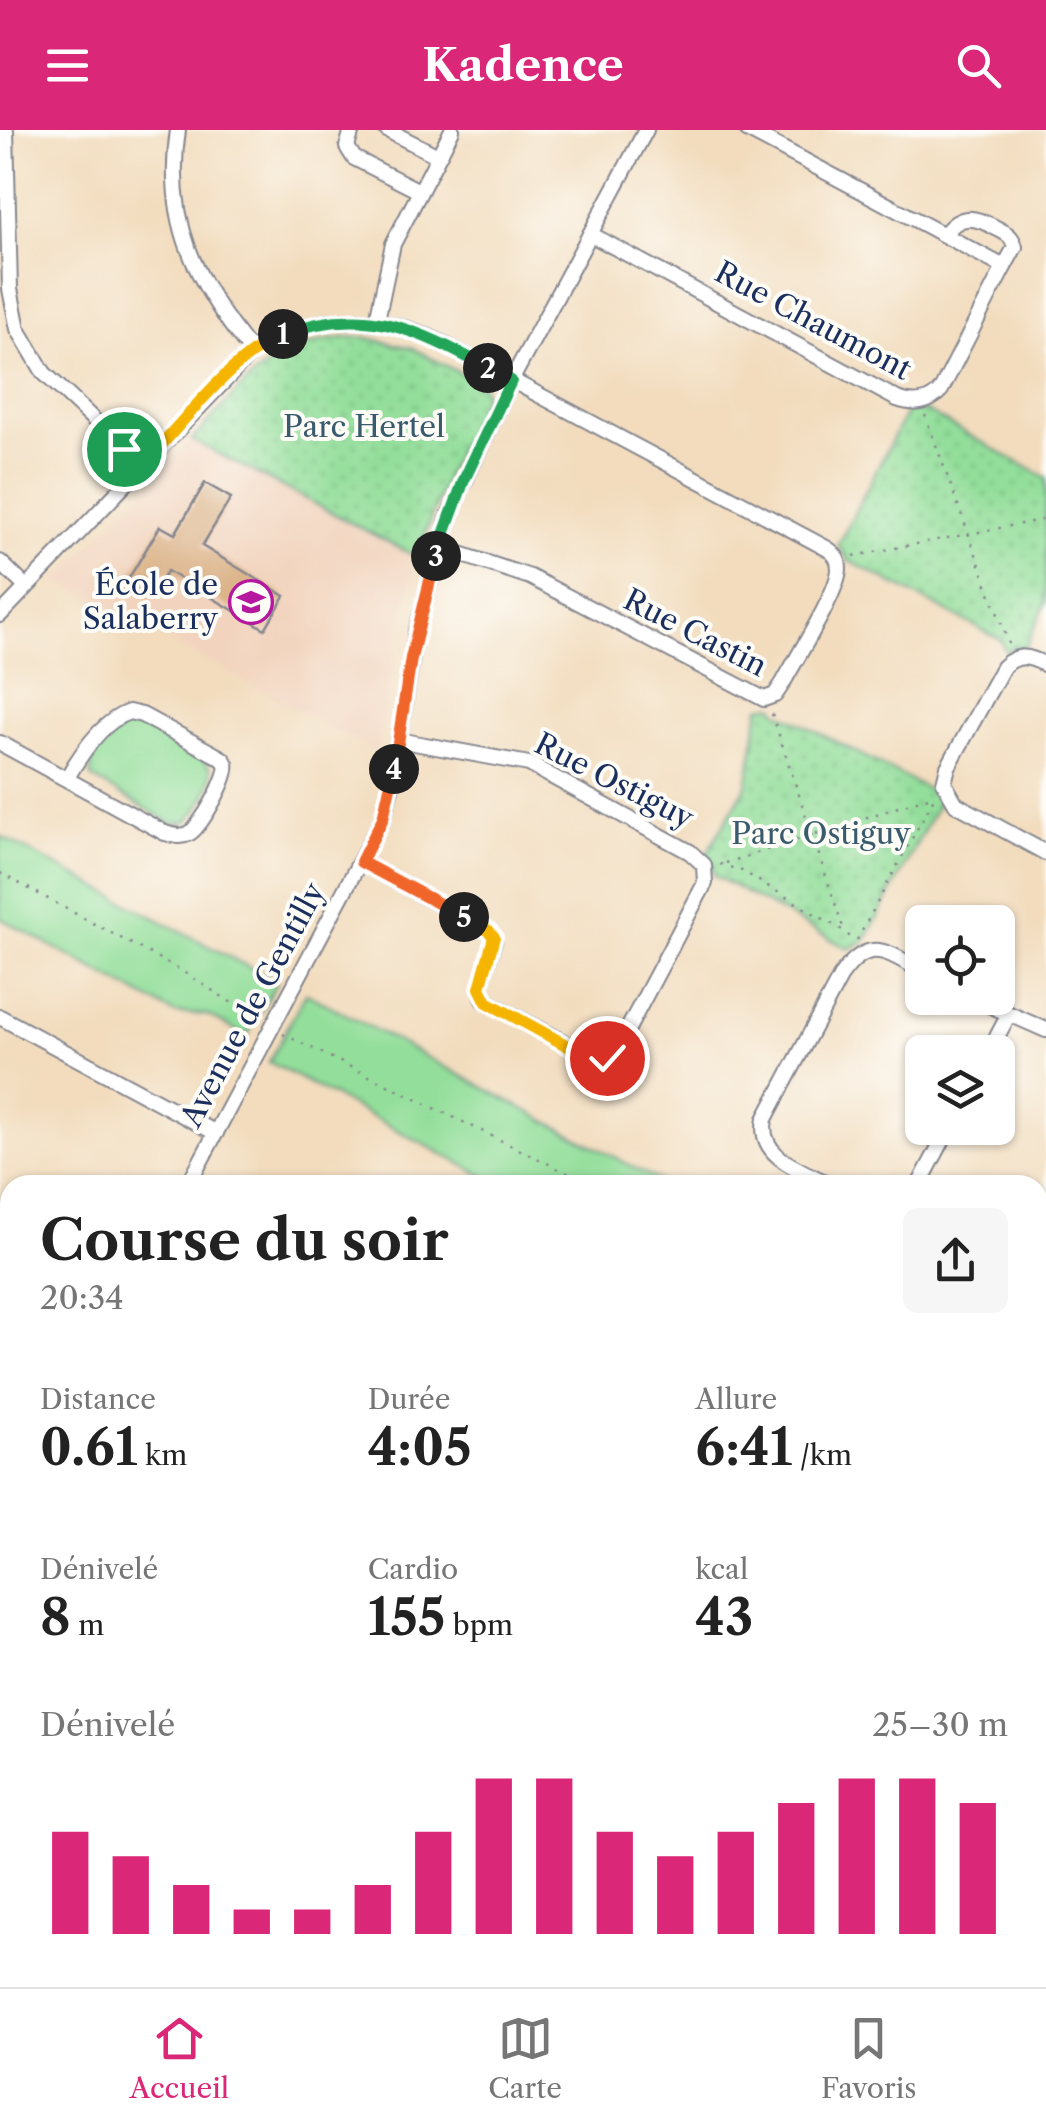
<!DOCTYPE html>
<html lang="fr">
<meta charset="utf-8">
<style>
body{margin:0;font-family:"Libre Caslon Text",serif;background:#f6f6f6;color:#222;height:100vh;display:flex;flex-direction:column;font-size:38px;white-space:nowrap}
*{box-sizing:border-box;margin:0}
p{font-size:32px;color:#767676}
.icon{flex:none;width:55px;height:55px;fill:none;stroke:currentColor;stroke-width:2;stroke-linecap:round;stroke-linejoin:round}
.map{position:relative;flex:1;overflow:hidden}
.panel{position:absolute;left:0px;top:1045px;width:1048px;height:812px;display:flex;flex-direction:column;background:#fff;border-radius:30px 30px 0 0;box-shadow:0 2px 8px #0004}
.panel>*{flex:none}
.buttons{position:absolute;left:905px;top:775px;display:grid;gap:20px}
.buttons a{display:grid;place-items:center;width:110px;height:110px;border-radius:15px;background:#fff;box-shadow:0 2px 8px #0004;font-size:50px}
.pin{position:absolute;display:grid;place-items:center;width:85px;height:85px;color:#fff;margin:-42px;border:5px solid #fff;border-radius:50%;box-shadow:0 2px 10px #0007}
.km{position:absolute;width:50px;height:50px;margin:-25px;border-radius:50%;background:#222;color:#fff;font-size:28px;line-height:50px;text-align:center}
.round{display:grid;place-items:center;flex:none;width:105px;height:105px;border-radius:15px;background:#f6f6f6}
.head{display:flex;align-items:center;justify-content:space-between;height:170px;padding:0 40px}
h1{font-size:55px;font-weight:700;line-height:75px}
.stats{display:grid;grid-template-columns:repeat(3,1fr);gap:15px;height:170px;padding:10px 40px}
.stats div{display:grid;align-content:center}
.stats b{font-size:50px;font-weight:700}
.stats small{font-size:28px;font-weight:400}
.stats p{font-size:28px}
.chart{height:280px;padding:20px 40px}
.chart p{display:flex;justify-content:space-between}
.chart svg{width:100%;height:180px;margin-top:10px;stroke:#db2777;stroke-width:6}
header{display:flex;justify-content:space-between;align-items:center;height:130px;padding:0 40px;background:#db2777;color:#fff;font-size:45px;font-weight:700}
.tab-bar{display:flex;justify-content:space-around;align-items:center;height:140px;border-top:2px solid #e0e0e0;background:#fff;font-size:28px;color:#767676}
.tab-bar a{display:grid;justify-items:center;gap:5px}
.tab-bar .current{color:#db2777}
.map>svg:first-child{display:block}
.built{fill:#f2d4be}
.industrial{fill:url(#industrial-furrows)}
.grass{fill:#93de9a;stroke:#57867c;stroke-width:2.5}
.park{fill:url(#park-dots);stroke:#57867c;stroke-width:2.5}
.building{fill:#dcb48a}
.lines{fill:none;stroke-linecap:round;stroke-linejoin:round}
.service-casing{stroke:#86868e;stroke-width:11}
.minor-casing{stroke:#86868e;stroke-width:18}
.primary-casing{stroke:#86868e;stroke-width:26}
.path{stroke:#86868e;stroke-width:2.5;stroke-dasharray:2.5 8;stroke-linecap:butt}
.service{stroke:#fff;stroke-width:8}
.minor{stroke:#fff;stroke-width:14}
.primary{stroke:#fff;stroke-width:22}
.split-1-casing{stroke:#fff;stroke-width:20}
.split-2-casing{stroke:#fff;stroke-width:20}
.split-3-casing{stroke:#fff;stroke-width:20}
.split-4-casing{stroke:#fff;stroke-width:20}
.split-5-casing{stroke:#fff;stroke-width:20}
.split-6-casing{stroke:#fff;stroke-width:20}
.split-1{stroke:#f5b400;stroke-width:12}
.split-2{stroke:#22a559;stroke-width:12}
.split-3{stroke:#22a559;stroke-width:12}
.split-4{stroke:#f0652b;stroke-width:12}
.split-5{stroke:#f0652b;stroke-width:12}
.split-6{stroke:#f5b400;stroke-width:12}
.labels{text-anchor:middle;stroke-width:8;stroke-linejoin:round;paint-order:stroke}
.street-label{font-size:30px;fill:#1b2f5e;stroke:#fdfcf7}
.park-label{font-size:30px;fill:#395b6d;stroke:#fdfcf7}
.poi-label{font-size:30px;fill:#1b2f5e;stroke:#fdfcf7;text-anchor:end}
</style>
<header><svg class="icon" aria-label="menu" viewBox="0 0 24 24"><path d="M4 6h16M4 12h16M4 18h16"/></svg>Kadence<svg class="icon" aria-label="search" viewBox="0 0 24 24"><circle cx="10" cy="10" r="6"/><path d="M15 15l6 6"/></svg></header>
<div class="map">
<svg width="1046" height="1857" viewBox="0 0 1046 1857">
<defs>
<pattern id="industrial-furrows" width="10" height="10" patternUnits="userSpaceOnUse" patternTransform="scale(2.5)"><rect width="10" height="10" fill="#cfc0ba"/><path d="M-1 1l2-2M0 10L10 0M9 11l2-2" fill="none" stroke="#b1a5a2"/></pattern>
<pattern id="park-dots" width="8" height="8" patternUnits="userSpaceOnUse" patternTransform="scale(2.5)"><rect width="8" height="8" fill="#93de9a"/><path d="M2 2h.1M6 6h.1" fill="none" stroke="#7ebf87" stroke-width="1.8" stroke-linecap="round"/></pattern>
</defs>
<rect width="100%" height="100%" fill="#fdfcf7"/>
<filter id="ink" filterUnits="userSpaceOnUse"><feTurbulence type="fractalNoise" baseFrequency=".01" numOctaves="2"/><feDisplacementMap in="SourceGraphic" scale="20" xChannelSelector="R" yChannelSelector="G"/><feConvolveMatrix kernelMatrix="1 2 1 2 8 2 1 2 1" color-interpolation-filters="sRGB"/></filter>
<filter id="wash" filterUnits="userSpaceOnUse"><feTurbulence type="fractalNoise" baseFrequency=".0048" numOctaves="4" result="noise"/><feDisplacementMap in="SourceGraphic" scale="40" xChannelSelector="R" yChannelSelector="G"/><feGaussianBlur stdDeviation="2.25" result="paint"/><feColorMatrix in="noise" values="0 0 0 0 0 0 0 0 0 0 0 0 0 0 0 0 0 1.4 0 .05"/><feComposite in="paint" operator="in"/></filter>
<g filter="url(#wash)">
<rect width="100%" height="100%" fill="#f2dcbd"/>
<g class="built">
<polygon points="192,310 417,427 398,504 377,623 57,450"/>
<polygon points="1038,1725 1046,1728 1046,1839 1041,1857 885,1857 891,1848 1038,1848"/>
</g>
<g class="industrial">
<polygon points="10,1521 10,1848 41,1848 32,1857 0,1857 0,1525"/>
<polygon points="89,1848 584,1848 580,1857 79,1857"/>
</g>
<g class="grass">
<path d="M135 594 202 628 211 638C214 656 200 680 186 692L171 693 92 648C85 626 113 596 135 594Z"/>
<polygon points="0,706 277,852 247,906 207,885 174,883 0,788"/>
<polygon points="306,863 667,1055 501,1055 269,932"/>
</g>
<g class="park">
<path d="M363 207 412 218 479 253 484 260 483 269 449 339 417 427 192 310C243 254 280 206 363 207Z"/>
<polygon points="924,280 1046,348 1046,472 1025,518 1016,517 1006,522 1001,510 848,430 838,415 907,281"/>
<polygon points="773,575 779,582 933,662 938,660 941,668 865,811 849,819 715,746 707,723 747,655 760,577"/>
</g>
<g id="blocks">
<polygon class="building" points="205,353 231,368 202,416 285,466 265,499 167,441 151,468 126,453 160,396 175,404"/>
</g>
</g>
<g filter="url(#ink)">
<use href="#blocks" fill-opacity="0" stroke="#86868e" stroke-width="2.5"/>
<g class="lines">
<g class="service-casing">
<g id="service">
<polyline points="0,1722 10,1727"/>
<polyline points="1038,1768 1046,1771"/>
<polyline points="0,1814 10,1820"/>
<polyline points="129,1857 139,1848"/>
<polyline points="395,1857 401,1848"/>
</g>
</g>
<g class="minor-casing">
<g id="minor">
<polyline points="6,0 10,159 18,199 44,243 142,335"/>
<path d="M178 0C164 91 196 154 252 222"/>
<polyline points="352,0 347,17 354,28 419,61"/>
<polyline points="387,0 438,26"/>
<path d="M590 104 897 269C914 275 929 274 941 260L1004 137 747 0"/>
<path d="M944 105C960 82 976 87 998 99 1008 104 1012 106 1015 117L1004 137"/>
<polyline points="377,190 393,114 452,0"/>
<polyline points="0,432 26,457"/>
<path d="M0 485 252 222C308 183 376 181 438 211L828 419C835 424 839 429 839 439 838 463 796 528 783 553L775 565 764 569 530 447 439 417"/>
<path d="M1046 535C1029 526 1018 523 1003 537L948 637 944 653 956 674 1046 723"/>
<path d="M0 613 165 703C173 705 180 708 188 704 199 700 230 646 226 634 224 628 219 627 214 624L142 585 129 582C102 591 80 625 67 648"/>
<polyline points="361,732 489,801 494,811 480,858 484,870 596,929 610,926 621,912 705,753 704,735 690,722 529,634 398,610"/>
<polyline points="973,868 1046,900"/>
<polyline points="0,887 216,1003"/>
<polyline points="989,922 1009,884"/>
<polyline points="188,1055 383,688 391,659 416,502 450,383 511,251 646,0"/>
<path d="M831 1055C802 1040 757 1028 765 989L842 844C870 805 888 823 922 841"/>
<polyline points="919,1055 949,998"/>
<polyline points="0,1178 10,1184"/>
<polyline points="1038,1213 1046,1200"/>
<polyline points="0,1383 10,1373"/>
<polyline points="739,1848 756,1857"/>
<polyline points="52,1857 61,1848"/>
</g>
</g>
<g class="primary-casing">
<g id="primary">
<polyline points="1038,1525 1046,1512"/>
<polyline points="1038,1579 1046,1565"/>
<polyline points="831,1857 836,1848"/>
<polyline points="863,1857 869,1848"/>
</g>
</g>
<g class="path">
<polyline points="925,285 1010,517"/>
<polyline points="854,426 1046,389"/>
<polyline points="772,584 844,800"/>
<polyline points="726,733 932,666"/>
<polyline points="720,734 742,741 844,801 854,811"/>
<polyline points="0,743 180,840 259,890"/>
<polyline points="857,810 934,668"/>
<polyline points="283,904 592,1055"/>
<polyline points="1038,1258 1046,1262"/>
<polyline points="1038,1460 1046,1446"/>
<polyline points="0,1755 9,1739"/>
<polyline points="961,1852 972,1848"/>
<polyline points="708,1857 715,1848"/>
<polyline points="785,1857 791,1848"/>
</g>
<use href="#service" class="service"/>
<use href="#minor" class="minor"/>
<use href="#primary" class="primary"/>
</g>
</g>
<g class="lines" filter="url(#ink)">
<g class="split-1-casing">
<path id="split-1" d="M124 319 142 336C183 293 229 229 283 204"/>
</g>
<g class="split-2-casing">
<path id="split-2" d="M283 204C364 173 416 199 488 238"/>
</g>
<g class="split-3-casing">
<polyline id="split-3" points="436,426 464,350 511,251 488,238"/>
</g>
<g class="split-4-casing">
<polyline id="split-4" points="394,639 411,528 436,426"/>
</g>
<g class="split-5-casing">
<polyline id="split-5" points="394,639 383,688 361,732 464,787"/>
</g>
<g class="split-6-casing">
<polyline id="split-6" points="464,787 489,801 494,807 480,858 487,872 588,927 607,928"/>
</g>
<use href="#split-1" class="split-1"/>
<use href="#split-2" class="split-2"/>
<use href="#split-3" class="split-3"/>
<use href="#split-4" class="split-4"/>
<use href="#split-5" class="split-5"/>
<use href="#split-6" class="split-6"/>
</g>
<defs>
<g id="school-ring" transform="scale(2.25)"><circle r="9.5" fill="#fdfcf7" stroke="#b5179e" stroke-width="1.5"/><path d="M0-5L7-2L0 1L-7-2ZM-4 1L0 2.5L4 1V4Q0 6-4 4Z" fill="#b5179e"/></g>
</defs>
<g fill-rule="evenodd">
<use href="#school-ring" x="251" y="472"/>
</g>
<g class="labels">
<g class="street-label">
<text transform="translate(813 191) rotate(28)" y="10">Rue Chaumont</text>
<text transform="translate(695 503) rotate(27)" y="10">Rue Castin</text>
<text transform="translate(614 651) rotate(27)" y="10">Rue Ostiguy</text>
<text transform="translate(253 875) rotate(-62)" y="10">Avenue de Gentilly</text>
</g>
<g class="park-label">
<text x="364" y="307">Parc Hertel</text>
<text x="821" y="714">Parc Ostiguy</text>
</g>
<g class="poi-label">
<text x="218" y="465">École de<tspan x="218" dy="34">Salaberry</tspan></text>
</g>
</g>
</svg>
<div class="buttons">
<a><svg class="icon" aria-label="locate" viewBox="0 0 24 24"><circle cx="12" cy="12" r="6"/><path d="M12 2v4M12 18v4M2 12h4M18 12h4"/></svg></a>
<a><svg class="icon" aria-label="layers" viewBox="0 0 24 24"><path d="M12 4l9 5-9 5-9-5zM3 14l9 5 9-5"/></svg></a>
</div>
<div class="pin" style="left:124px;top:319px;background:#1e9e55"><svg class="icon" aria-label="arrive" viewBox="0 0 24 24"><path d="M6 21V4h12l-3 4 3 4H6"/></svg></div>
<div class="pin" style="left:607px;top:928px;background:#d93025"><svg class="icon" aria-label="check" viewBox="0 0 24 24"><path d="M5 12l5 5 9-10"/></svg></div>
<b class="km" style="left:283px;top:204px">1</b>
<b class="km" style="left:488px;top:238px">2</b>
<b class="km" style="left:436px;top:426px">3</b>
<b class="km" style="left:394px;top:639px">4</b>
<b class="km" style="left:464px;top:787px">5</b>
<section class="panel">
<div class="head"><div><h1>Course du soir</h1><p>20:34</p></div><a class="round"><svg class="icon" aria-label="share" viewBox="0 0 24 24"><path d="M12 15V3M7 8l5-5 5 5M5 13v7h14v-7"/></svg></a></div>
<div class="stats">
<div><p>Distance</p><b>0.61<small> km</small></b></div>
<div><p>Durée</p><b>4:05</b></div>
<div><p>Allure</p><b>6:41<small> /km</small></b></div>
</div>
<div class="stats">
<div><p>Dénivelé</p><b>8<small> m</small></b></div>
<div><p>Cardio</p><b>155<small> bpm</small></b></div>
<div><p>kcal</p><b>43</b></div>
</div>
<div class="chart"><p><span>Dénivelé</span>25–30 m</p>
<svg viewBox="0 0 160 44" preserveAspectRatio="none"><path d="M5 44V19M15 44V25M25 44V32M35 44V38M45 44V38M55 44V32M65 44V19M75 44V6M85 44V6M95 44V19M105 44V25M115 44V19M125 44V12M135 44V6M145 44V6M155 44V12"/></svg>
</div>
</section>
</div>
<nav class="tab-bar">
<a class="current"><svg class="icon" aria-label="home" viewBox="0 0 24 24"><path d="M3 11l9-7 9 7M6 9v11h12V9"/></svg>Accueil</a>
<a><svg class="icon" aria-label="map" viewBox="0 0 24 24"><path d="M3 6l6-2 6 2 6-2v14l-6 2-6-2-6 2zM9 4v14M15 6v14"/></svg>Carte</a>
<a><svg class="icon" aria-label="saved" viewBox="0 0 24 24"><path d="M7 4h10v16l-5-4-5 4z"/></svg>Favoris</a>
</nav>
